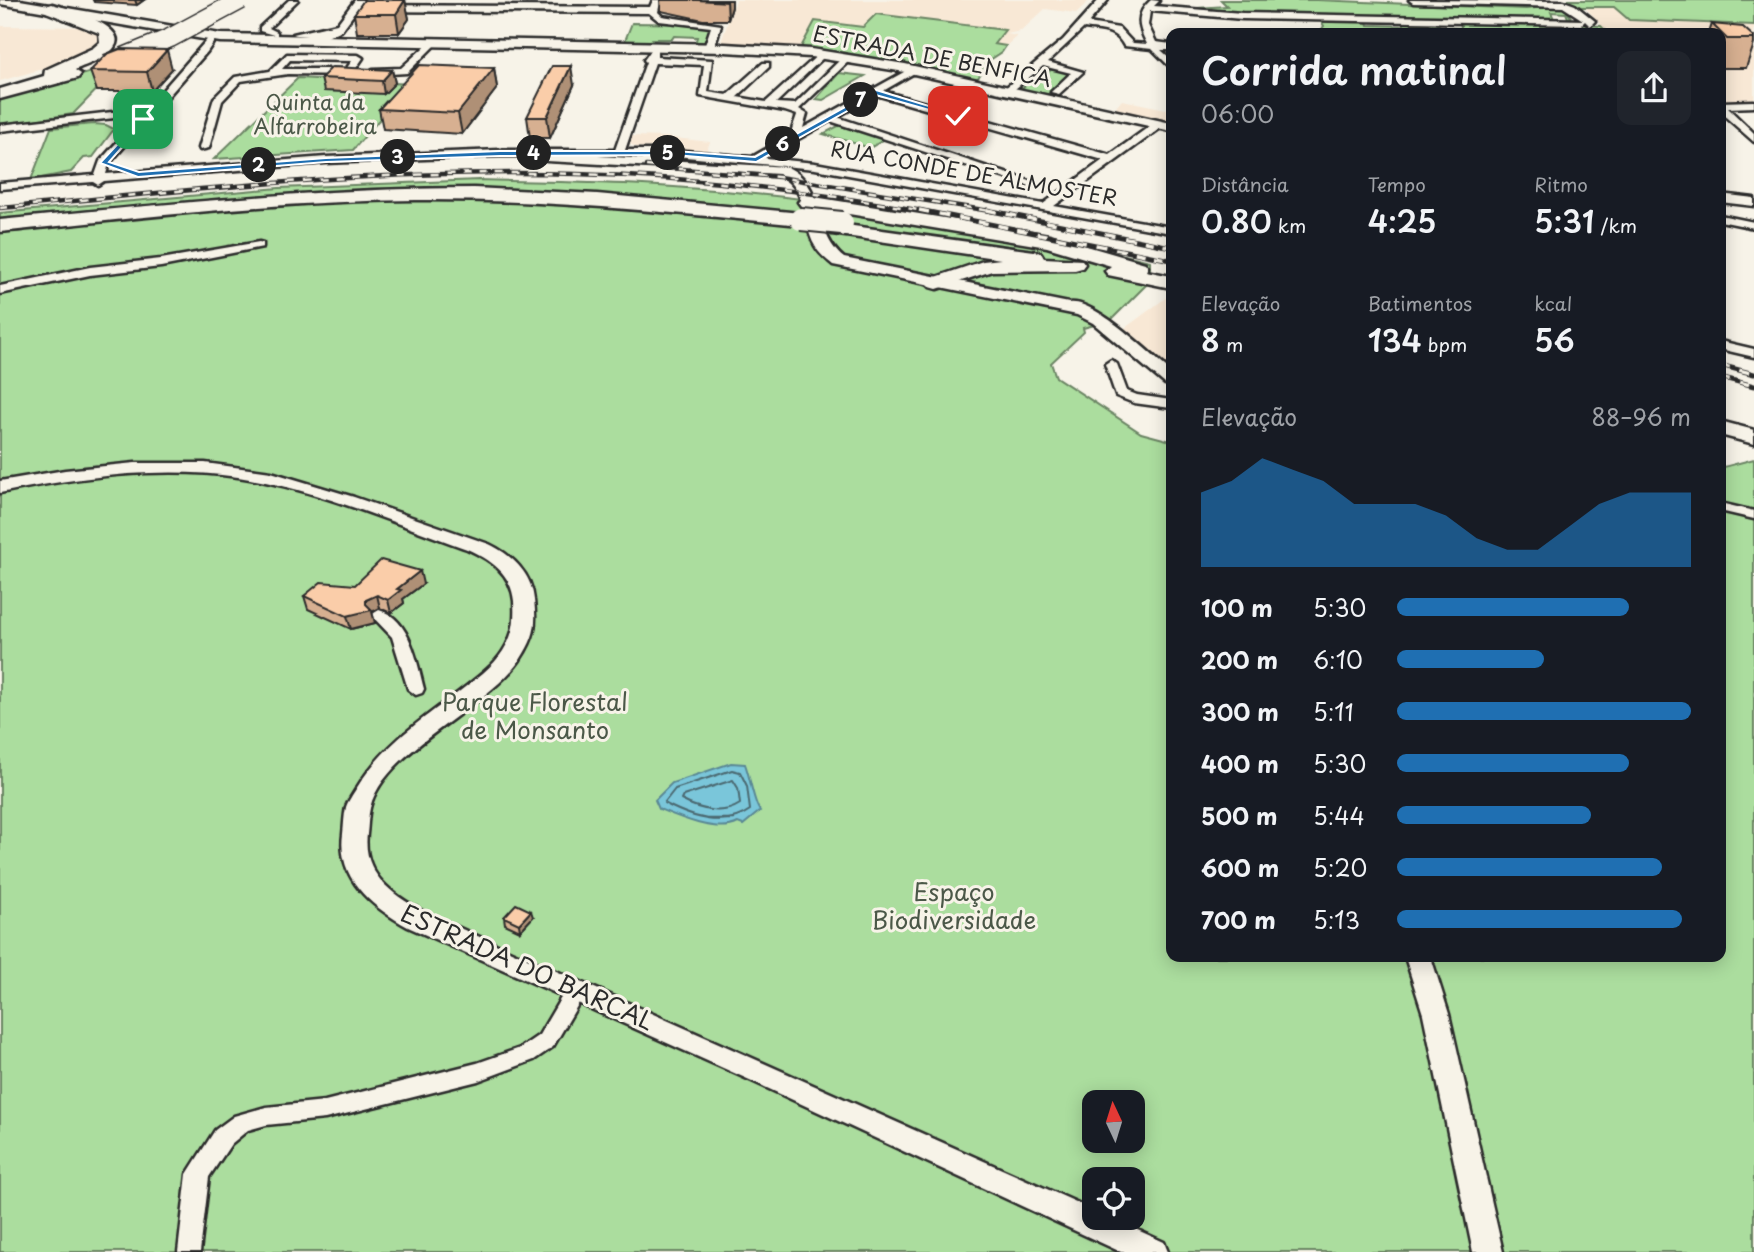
<!DOCTYPE html>
<html lang="pt">
<meta charset="utf-8">
<style>
body{margin:0;font-family:"Playpen Sans",sans-serif;background:#20242c;color:#f1f3f6;height:100vh;display:flex;flex-direction:column;font-size:26px;white-space:nowrap}
*{box-sizing:border-box;margin:0}
p{font-size:23px;color:#9ea1a6}
.icon{flex:none;width:38px;height:38px;fill:none;stroke:currentColor;stroke-width:2;stroke-linecap:round;stroke-linejoin:round}
.map{position:relative;flex:1;overflow:hidden}
.side{position:absolute;left:1166px;top:28px;width:560px;height:934px;display:flex;flex-direction:column;background:#171b24;border-radius:14px;box-shadow:0 4px 18px #0003}
.side>*{flex:none}
.needle{width:46px;rotate:356deg}
.fabs{position:absolute;left:1082px;top:1090px;display:grid;gap:14px}
.fabs a{display:grid;place-items:center;width:63px;height:63px;border-radius:14px;background:#171b24;box-shadow:0 4px 18px #0003;font-size:35px}
.pin{position:absolute;display:grid;place-items:center;width:60px;height:60px;color:#fff;margin:-30px;border-radius:14px;box-shadow:0 4px 10px #0006}
.km{position:absolute;width:35px;height:35px;margin:-18px;border-radius:50%;background:#222;color:#fff;font-size:19px;line-height:35px;text-align:center}
.round{display:grid;place-items:center;flex:none;width:74px;height:74px;border-radius:14px;background:#20242c}
.headline{display:flex;align-items:center;justify-content:space-between;height:119px;padding:0 35px}
h1{font-size:38px;font-weight:600;line-height:52px}
.metrics{display:grid;grid-template-columns:repeat(3,1fr);gap:10px;height:119px;padding:7px 35px}
.metrics div{display:grid;align-content:center}
.metrics b{font-size:30px;font-weight:600}
.metrics small{font-size:19px;font-weight:400}
.metrics p{font-size:19px}
.chart{height:196px;padding:14px 35px}
.chart p{display:flex;justify-content:space-between}
.chart svg{width:100%;height:126px;margin-top:7px;fill:#1f6fb2;opacity:.7}
ul{padding:0 35px;list-style:none;font-size:23px}
li{display:grid;grid-template-columns:112px 84px 1fr;align-items:center;height:52px}
li i{height:18px;border-radius:9px;background:#1f6fb2}
.map>svg:first-child{display:block}
.built{fill:#f8e8d5}
.green{fill:#abdd9e;stroke:#6b8464;stroke-width:2;fill-rule:evenodd}
.water{fill:#7ac6da;stroke:#5a8894;stroke-width:2}
.lines{fill:none;stroke-linecap:round;stroke-linejoin:round}
.shore-far1{stroke:#4b6971;stroke-width:2}
.shore{stroke:#4b6971;stroke-width:2.5}
.street-casing{stroke:#2b2b2b;stroke-width:5}
.secondary-casing{stroke:#2b2b2b;stroke-width:5}
.highway-casing{stroke:#2b2b2b;stroke-width:5}
.street{fill:#f7f3e8;fill-rule:evenodd}
.secondary{fill:#f7f3e8;fill-rule:evenodd}
.highway{fill:#f7f3e8;fill-rule:evenodd}
.rail-far1-casing{stroke:#2b2b2b;stroke-width:4.5}
.rail-casing{stroke:#2b2b2b;stroke-width:5}
.rail-far1{stroke:#f7f3e8;stroke-width:2.5;stroke-dasharray:8;stroke-linecap:butt}
.rail{stroke:#f7f3e8;stroke-width:3.5;stroke-dasharray:10;stroke-linecap:butt}
.highway-bridge-far1-casing{stroke:#2b2b2b;stroke-width:21;stroke-linecap:butt}
.highway-bridge-casing{stroke:#2b2b2b;stroke-width:26;stroke-linecap:butt}
.highway-bridge-far1{stroke:#f7f3e8;stroke-width:18}
.highway-bridge{stroke:#f7f3e8;stroke-width:22}
.wall{fill:#d7b091;stroke:#2b2b2b;stroke-width:2}
.shaded-wall{fill:#af9076;stroke:#2b2b2b;stroke-width:2}
.building{fill:#facda9;stroke:#2b2b2b;stroke-width:2}
.route{fill:#1f6fb2;stroke:#fff;stroke-width:2}
.labels{text-anchor:middle;stroke-width:6;stroke-linejoin:round;paint-order:stroke}
.far-street-label{font-size:21px;fill:#2b2b2b;stroke:#f7f3e8}
.far-park-label{font-size:21px;fill:#4b5848;stroke:#f7f3e8}
.park-label{font-size:24px;fill:#4b5848;stroke:#f7f3e8}
.street-label{font-size:24px;fill:#2b2b2b;stroke:#f7f3e8}
</style>
<div class="map">
<svg width="1754" height="1252" viewBox="0 0 1754 1252">
<rect width="100%" height="100%" fill="#f7f3e8"/>
<filter id="ink" filterUnits="userSpaceOnUse"><feTurbulence type="fractalNoise" baseFrequency=".0143" numOctaves="2"/><feDisplacementMap in="SourceGraphic" scale="14" xChannelSelector="R" yChannelSelector="G"/><feConvolveMatrix kernelMatrix="1 2 1 2 8 2 1 2 1" color-interpolation-filters="sRGB"/></filter>
<g filter="url(#ink)">
<g class="built">
<polygon points="736,0 1090,0 1076,13 1045,9 1021,31 1007,34 1017,36 1006,46 815,21 800,49 720,45"/>
<polygon points="1585,7 1615,7 1650,21 1754,25 1754,99 1723,100 1720,98 1720,33 1608,33"/>
<polygon points="0,26 92,27 102,35 102,45 74,60 0,81"/>
<polygon points="1122,100 1166,109 1171,104 1171,124 1112,112"/>
<polygon points="632,136 666,137 710,142 707,150 636,147 630,144"/>
<polygon points="1171,294 1171,373 1121,331"/>
</g>
<g class="green">
<polygon points="1221,0 1317,0 1526,9 1555,6 1565,8 1572,19 1568,18 1566,13 1551,12 1554,19 1312,14 1253,16 1197,8 1227,6"/>
<polygon points="1552,0 1754,0 1754,25 1629,20 1614,7 1581,7"/>
<polygon points="876,14 1005,30 994,44 1006,46 1002,52 987,62 977,80 800,49 815,21 863,27"/>
<polygon points="1366,19 1368,25 1404,26 1403,20 1433,20 1440,27 1461,28 1460,20 1601,26 1608,33 1319,33 1324,26 1321,21"/>
<polygon points="632,23 705,24 712,27 704,44 695,44 697,37 674,36 672,39 652,39 650,44 624,43"/>
<polygon points="106,68 118,68 73,114 0,125 0,98"/>
<polygon points="1052,69 1072,73 1047,95 1021,89 1028,83 1034,84"/>
<polygon points="839,73 865,76 823,100 816,99"/>
<polygon points="298,78 410,84 353,150 214,159"/>
<polygon points="94,124 106,125 114,129 93,157 84,158 71,172 31,180 51,128"/>
<polygon points="842,124 888,137 870,148 823,134"/>
<path d="M479 180C533 182 588 182 643 185 813 195 984 222 1150 261V281L1110 321 1083 328 1084 332 1051 363 1056 377 1141 433 1171 441V957H1720V468L1754 459V1252H0V213L279 188ZM1094 1102H1132V1141H1094ZM1094 1180H1132V1218H1094Z"/>
</g>
<path class="water" d="M731 763 745 764C750 777 754 804 760 811L743 825 738 823C718 834 678 817 659 809L655 800 672 783Z"/>
<g class="lines">
<g class="shore-far1">
<path d="M732 770 740 772 747 786 750 810C724 829 690 817 664 803L675 789Z"/>
<path d="M733 780 738 788 740 804C722 816 698 809 681 800L683 796Z"/>
</g>
<polyline class="shore" points="708,819 733,819"/>
<g class="street-casing">
<g id="street">
<polygon points="289,0 298,0 269,28 277,32 277,36 260,31 260,27"/>
<path d="M355 0H363L360 5 650 7 653 0H659L660 2 658 12 662 16 721 25 714 48 709 51 704 48 711 27 659 21 649 13 356 11 342 30 327 37C324 37 297 36 293 34L337 24Z"/>
<path d="M1099 0H1108L1088 23 1119 28 1133 43 1147 44C1138 27 1135 14 1151 0L1159 1 1154 6 1242 13 1583 20 1563 7 1413 3 1409 0 1564 1 1575 5 1595 21 1590 26 1585 21 1581 25 1242 19 1150 11 1148 25 1156 42 1171 44V50H1161L1171 59V68L1152 49 1124 46C1115 29 1102 31 1084 28L1048 62 1083 72 1059 94 1051 92 1071 73 1043 66 1010 93H1004V89L1063 40Z"/>
<path d="M212 34 217 37 207 52 109 164 106 174 326 157 500 150H615L646 62 644 60 651 50H657V57L712 60 708 92 727 95 763 63H769V67L737 97 766 102 821 52 826 55 824 57 776 103 795 104 844 56H850V60L799 109 807 114 803 128 913 67 918 70 916 72 883 91 1110 155 1154 123H1162V127L1054 206 1171 227V233L815 169 675 156H500L326 163 104 181 98 185 93 182 0 189V183L95 175 100 161 141 115 0 131V125L147 108ZM655 63 704 65 700 96 785 111 797 115 790 135 752 157 675 150H625ZM876 95 1103 160 1043 204 815 163 765 158 830 121 1033 187 1042 185 837 117Z"/>
<polygon points="432,40 437,43 407,73 373,75 368,72 373,69 401,68"/>
<path d="M287 54 358 55 363 58 352 74 349 75 288 74 241 81 222 101 209 148 200 150 199 148 214 98 235 77 270 71ZM290 60 352 61 346 69H282Z"/>
<polygon points="1754,101 1754,107 1728,108 1754,133 1754,142 1720,112 1720,102"/>
<polygon points="1720,215 1754,222 1754,228 1720,221"/>
<polygon points="259,242 263,243 263,247 161,267 90,275 0,294 0,286 90,267 161,259"/>
<polygon points="1720,341 1754,349 1754,357 1720,349"/>
<polygon points="1111,360 1117,364 1127,391 1137,395 1171,400 1171,408 1134,403 1116,396 1105,364"/>
<polygon points="1720,503 1754,511 1754,519 1720,511"/>
<path d="M379 610C410 618 417 662 424 689L422 693 416 695 408 689 392 637 371 615Z"/>
<polygon points="576,982 583,984 586,990 583,996 553,1047 534,1060 478,1081 325,1119 266,1125 248,1130 231,1144 209,1177 200,1252 178,1252 187,1174 215,1130 234,1116 266,1107 325,1101 477,1063 520,1048 539,1035 569,984"/>
</g>
</g>
<g class="secondary-casing">
<g id="secondary">
<polygon points="0,0 20,0 220,34 725,44 811,49 905,64 1171,123 1171,131 905,72 811,57 725,52 220,42 0,4"/>
<path d="M532 149 547 153 787 167C828 186 811 231 844 258L1069 303C1094 298 1150 354 1171 371V385L1165 384 1093 323 1077 315 833 265C826 259 819 254 815 246 801 222 808 187 779 174L547 161 527 156 525 153Z"/>
<polygon points="1720,194 1754,198 1754,206 1720,202"/>
<path d="M135 463H205L271 472 354 497 489 544C512 555 532 574 534 600 537 626 535 637 520 660 487 708 383 751 370 808 368 816 368 826 367 834 362 875 394 896 426 913L1094 1210V1218H1111L1164 1242 1168 1252H1121L752 1081 408 927C372 907 337 879 343 834 344 825 344 816 346 807 348 801 353 794 356 789 382 746 421 720 460 691 474 680 493 667 503 651 514 634 515 621 514 601 511 573 491 560 467 549 393 523 317 489 238 477 159 466 78 477 0 493V481L65 470Z"/>
<polygon points="1405,957 1431,957 1449,1014 1503,1252 1473,1252 1423,1014"/>
</g>
</g>
<g class="highway-casing">
<g id="highway">
<path d="M52 4C66 8 124 25 116 44 110 58 87 64 75 70L81 74 78 78 0 99V89L44 76 45 70 93 48 100 42 99 33 46 12 44 9 46 6Z"/>
<path d="M474 188 597 194 801 213 808 215 811 219 808 223 801 225C673 213 545 199 416 200 277 201 138 218 0 232V220C158 205 315 188 474 188Z"/>
<polygon points="808,196 1049,235 1145,263 1148,267 1146,271 1171,276 1171,288 1108,275 1105,271 1111,266 1047,247 801,206 798,202"/>
<polygon points="839,224 1034,251 1041,253 1044,258 1082,260 1085,264 1082,268 1075,270 992,271 937,289 930,287 926,283 930,279 983,261 1001,259 832,234 829,230 832,226"/>
<polygon points="1720,421 1754,430 1754,444 1720,435"/>
</g>
</g>
<use href="#street" class="street"/>
<use href="#secondary" class="secondary"/>
<use href="#highway" class="highway"/>
<g class="rail-far1-casing">
<g id="rail-far1">
<polyline points="646,166 779,177 996,212"/>
<path d="M0 208C191 190 384 168 576 174 695 177 812 191 929 212"/>
</g>
</g>
<g class="rail-casing">
<g id="rail">
<polyline points="919,210 1171,260"/>
<polyline points="987,210 1171,247"/>
<polyline points="1720,365 1754,374"/>
<polyline points="1720,377 1754,386"/>
</g>
</g>
<use href="#rail-far1" class="rail-far1"/>
<use href="#rail" class="rail"/>
<g class="highway-bridge-far1-casing">
<polyline id="highway-bridge-far1" points="107,64 170,38 241,0"/>
</g>
<g class="highway-bridge-casing">
<polyline id="highway-bridge" points="801,219 842,223"/>
</g>
<use href="#highway-bridge-far1" class="highway-bridge-far1"/>
<use href="#highway-bridge" class="highway-bridge"/>
</g>
<g class="wall">
<polygon points="93,0 144,0 137,5 94,2"/>
<polygon points="405,0 409,19 399,33 357,33 354,14"/>
<polygon points="660,0 732,0 732,7 728,20 703,20 661,11"/>
<polygon points="1712,24 1754,37 1754,44 1746,68 1720,68 1720,33 1709,33"/>
<polygon points="494,68 497,88 462,134 383,129 379,109"/>
<polygon points="172,69 152,91 97,91 90,71"/>
<polygon points="392,70 395,83 384,94 324,91 321,78"/>
<polygon points="574,85 550,138 530,138 527,117"/>
<polygon points="423,584 403,599 404,603 391,613 380,608 372,612 375,623 351,629 308,609 304,596 355,585"/>
<polygon points="504,917 533,917 520,931 505,924"/>
</g>
<g class="shaded-wall">
<polygon points="135,0 144,0 137,5"/>
<polygon points="405,0 409,19 399,33 396,14"/>
<polygon points="727,0 732,0 732,7 728,20"/>
<polygon points="167,50 172,69 152,91 147,72"/>
<polygon points="571,66 574,85 550,138 547,117"/>
<polygon points="494,68 497,88 462,134 458,113"/>
<polygon points="392,70 395,83 384,94 382,81"/>
<polygon points="420,571 423,584 403,599 404,603 391,613 388,600 397,589"/>
<polygon points="377,595 380,608 372,612 375,623 351,629 347,616 366,604 366,600"/>
<polygon points="531,911 533,917 520,931 519,924"/>
</g>
<g class="building">
<polygon points="364,0 405,0 396,14 354,14"/>
<polygon points="697,0 727,0 727,2"/>
<polygon points="1712,24 1743,27 1754,37 1754,39 1727,39"/>
<polygon points="120,49 167,50 147,72 90,71 107,54"/>
<polygon points="419,65 494,68 458,113 379,109"/>
<polygon points="552,66 571,66 547,117 527,117"/>
<polygon points="332,67 392,70 382,81 321,78"/>
<polygon points="381,560 420,571 397,589 401,590 388,600 377,595 366,600 366,604 372,610 347,616 304,596 321,582 355,585"/>
<polygon points="516,904 531,911 519,924 504,917"/>
</g>
</g>
<polygon class="route" points="876,90 962,116 958,118 876,95 756,162 675,155 500,156 326,162 138,177 100,163 143,117 145,121 109,162 139,172 326,158 500,151 675,151 755,157"/>
<g class="labels">
<g class="far-street-label">
<text transform="translate(932 57) rotate(11)" y="7">ESTRADA DE BENFICA</text>
<text transform="translate(974 174) rotate(10)" y="7">RUA CONDE DE ALMOSTER</text>
</g>
<g class="far-park-label">
<text x="315" y="110">Quinta da<tspan x="315" dy="24">Alfarrobeira</tspan></text>
</g>
<g class="park-label">
<text x="535" y="711">Parque Florestal<tspan x="535" dy="28">de Monsanto</tspan></text>
<text x="954" y="901">Espaço<tspan x="954" dy="28">Biodiversidade</tspan></text>
</g>
<g class="street-label">
<text transform="translate(527 968) rotate(24)" y="8">ESTRADA DO BARCAL</text>
</g>
</g>
</svg>
<div class="fabs">
<a><svg class="needle" viewBox="-14 -14 28 28"><path d="M0-13l5 13h-10z" fill="#e53935"/><path d="M0 13l5-13h-10z" fill="#9ea1a6"/></svg></a>
<a><svg class="icon" aria-label="locate" viewBox="0 0 24 24"><circle cx="12" cy="12" r="6"/><path d="M12 2v4M12 18v4M2 12h4M18 12h4"/></svg></a>
</div>
<div class="pin" style="left:143px;top:119px;background:#1e9e55"><svg class="icon" aria-label="arrive" viewBox="0 0 24 24"><path d="M6 21V4h12l-3 4 3 4H6"/></svg></div>
<div class="pin" style="left:958px;top:116px;background:#d93025"><svg class="icon" aria-label="check" viewBox="0 0 24 24"><path d="M5 12l5 5 9-10"/></svg></div>
<b class="km" style="left:259px;top:165px">2</b>
<b class="km" style="left:398px;top:157px">3</b>
<b class="km" style="left:534px;top:153px">4</b>
<b class="km" style="left:668px;top:153px">5</b>
<b class="km" style="left:783px;top:144px">6</b>
<b class="km" style="left:861px;top:100px">7</b>
<section class="side">
<div class="headline"><div><h1>Corrida matinal</h1><p>06:00</p></div><a class="round"><svg class="icon" aria-label="share" viewBox="0 0 24 24"><path d="M12 15V3M7 8l5-5 5 5M5 13v7h14v-7"/></svg></a></div>
<div class="metrics">
<div><p>Distância</p><b>0.80<small> km</small></b></div>
<div><p>Tempo</p><b>4:25</b></div>
<div><p>Ritmo</p><b>5:31<small> /km</small></b></div>
</div>
<div class="metrics">
<div><p>Elevação</p><b>8<small> m</small></b></div>
<div><p>Batimentos</p><b>134<small> bpm</small></b></div>
<div><p>kcal</p><b>56</b></div>
</div>
<div class="chart"><p><span>Elevação</span>88–96 m</p>
<svg viewBox="0 0 160 44" preserveAspectRatio="none"><path d="M0 44V18L10 14L20 6L30 10L40 14L50 22L60 22L70 22L80 26L90 34L100 38L110 38L120 30L130 22L140 18L150 18L160 18V44z"/></svg>
</div>
<ul>
<li><b>100 m</b>5:30<i style="width:79%"></i></li>
<li><b>200 m</b>6:10<i style="width:50%"></i></li>
<li><b>300 m</b>5:11<i style="width:100%"></i></li>
<li><b>400 m</b>5:30<i style="width:79%"></i></li>
<li><b>500 m</b>5:44<i style="width:66%"></i></li>
<li><b>600 m</b>5:20<i style="width:90%"></i></li>
<li><b>700 m</b>5:13<i style="width:97%"></i></li>
</ul>
</section>
</div>
